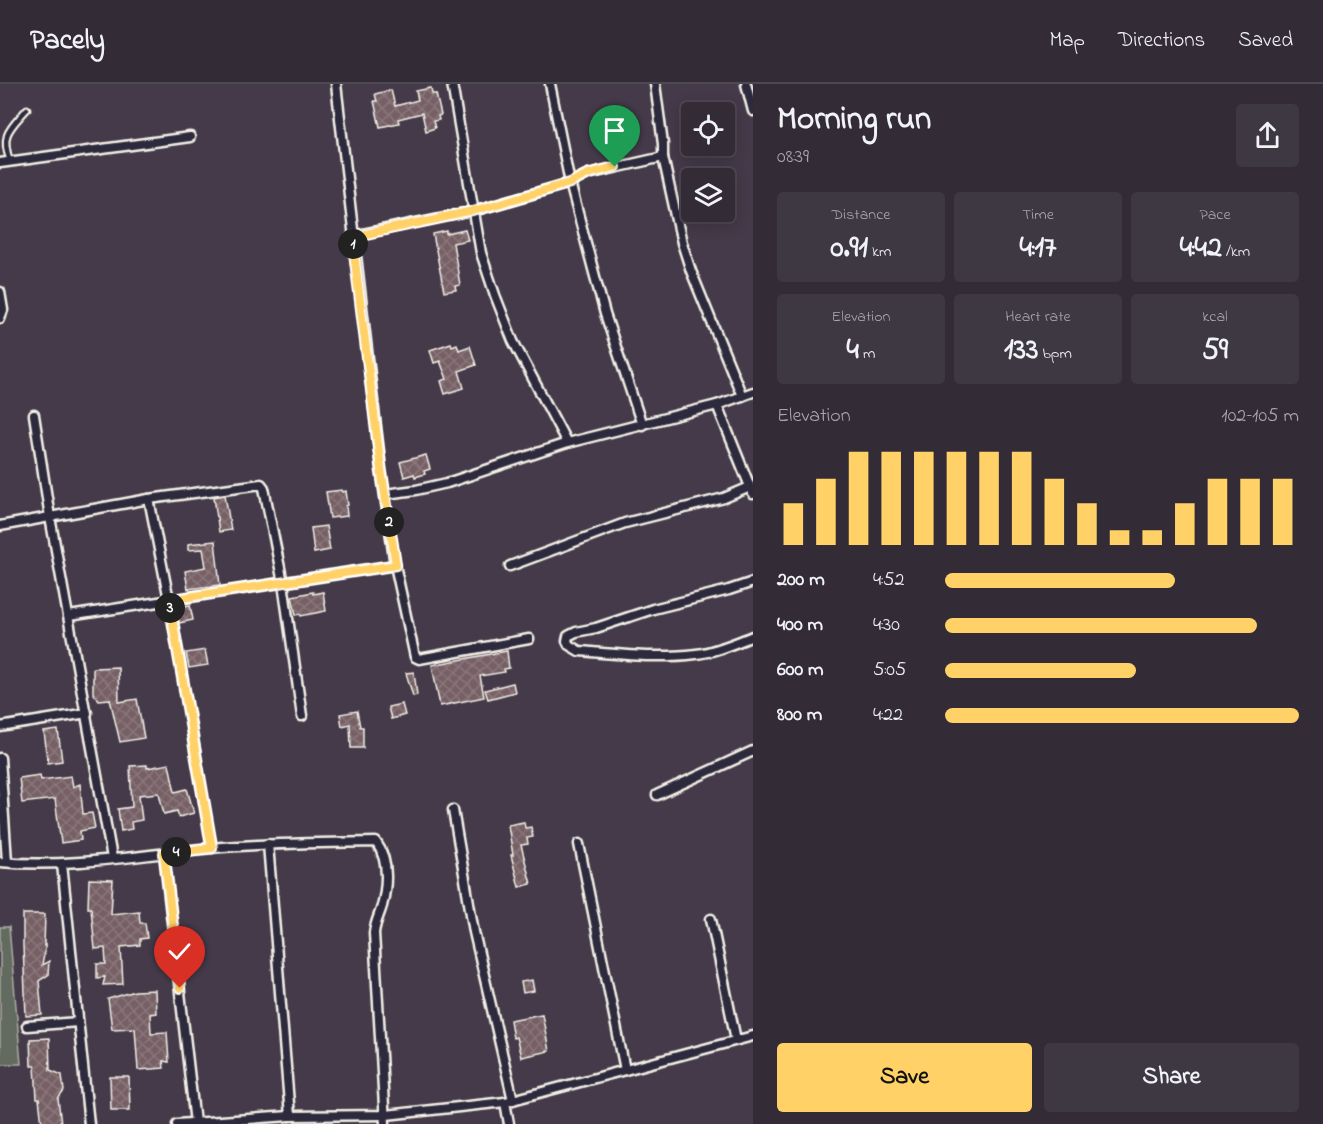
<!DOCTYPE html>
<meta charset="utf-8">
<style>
body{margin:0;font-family:"Indie Flower",sans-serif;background:#3e3842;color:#f1f3f6;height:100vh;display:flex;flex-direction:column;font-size:22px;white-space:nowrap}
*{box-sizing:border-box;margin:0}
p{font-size:20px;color:#a9a7ad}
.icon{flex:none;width:33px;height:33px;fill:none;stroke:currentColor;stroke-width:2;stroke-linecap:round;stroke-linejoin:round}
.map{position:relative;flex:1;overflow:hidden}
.details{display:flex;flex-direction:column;background:#332c37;width:570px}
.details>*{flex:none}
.controls{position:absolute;left:681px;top:18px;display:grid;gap:12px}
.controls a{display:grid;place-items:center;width:54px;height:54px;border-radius:6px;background:#332c37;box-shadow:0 3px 15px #0003,0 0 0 2px #4e4852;font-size:30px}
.pin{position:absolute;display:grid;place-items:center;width:51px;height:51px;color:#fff;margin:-62px -26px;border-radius:50% 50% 50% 0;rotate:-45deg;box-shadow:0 0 6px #0007}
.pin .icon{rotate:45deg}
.km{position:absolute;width:30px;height:30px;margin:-15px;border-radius:50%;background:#222;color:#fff;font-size:16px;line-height:30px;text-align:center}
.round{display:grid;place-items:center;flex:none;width:63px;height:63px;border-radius:6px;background:#3e3842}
.head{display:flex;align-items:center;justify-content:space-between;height:102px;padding:0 24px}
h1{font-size:33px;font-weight:700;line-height:45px}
.figures{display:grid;grid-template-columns:repeat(3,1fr);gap:9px;height:102px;padding:6px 24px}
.figures div{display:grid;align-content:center;border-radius:6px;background:#3e3842;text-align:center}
.figures b{font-size:30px;font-weight:700}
.figures small{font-size:16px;font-weight:400}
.figures p{font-size:16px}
.chart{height:168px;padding:12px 24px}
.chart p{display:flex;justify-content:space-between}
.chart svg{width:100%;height:108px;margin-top:6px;stroke:#ffd166;stroke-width:6}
.primary-button{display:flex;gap:12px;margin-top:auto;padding:12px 24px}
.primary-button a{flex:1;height:69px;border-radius:6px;background:#ffd166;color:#111;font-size:24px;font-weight:700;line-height:69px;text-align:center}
.primary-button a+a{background:#3e3842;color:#f1f3f6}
ul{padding:0 24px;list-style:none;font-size:20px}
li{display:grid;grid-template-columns:96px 72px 1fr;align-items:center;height:45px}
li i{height:15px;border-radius:8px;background:#ffd166}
header{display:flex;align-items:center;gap:36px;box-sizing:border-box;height:84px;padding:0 30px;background:#332c37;border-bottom:2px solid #4e4852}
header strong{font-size:28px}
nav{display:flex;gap:33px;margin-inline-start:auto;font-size:21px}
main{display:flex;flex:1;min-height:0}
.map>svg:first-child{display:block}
.park{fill:#646b5e;stroke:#acaea3;stroke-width:1.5}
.building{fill:url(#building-cross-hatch);stroke:#f4f1e8;stroke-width:1.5}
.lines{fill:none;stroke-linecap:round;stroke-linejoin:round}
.service-casing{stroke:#f4f1e8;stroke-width:9}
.minor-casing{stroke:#f4f1e8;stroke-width:13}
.service{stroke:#2f2a3d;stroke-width:4.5}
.minor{stroke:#2f2a3d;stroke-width:8}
.route-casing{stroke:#fff;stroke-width:12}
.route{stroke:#ffd166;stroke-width:8}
</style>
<header>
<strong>Pacely</strong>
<nav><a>Map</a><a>Directions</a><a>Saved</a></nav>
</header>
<main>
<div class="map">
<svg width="753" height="1040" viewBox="0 0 753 1040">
<defs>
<pattern id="building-cross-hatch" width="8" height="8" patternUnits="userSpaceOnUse" patternTransform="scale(1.5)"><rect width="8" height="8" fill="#766065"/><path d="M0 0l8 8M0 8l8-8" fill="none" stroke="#8a777b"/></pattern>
</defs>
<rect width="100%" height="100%" fill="#443a49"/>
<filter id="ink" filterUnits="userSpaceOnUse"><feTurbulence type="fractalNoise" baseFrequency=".0167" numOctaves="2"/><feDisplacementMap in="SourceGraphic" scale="12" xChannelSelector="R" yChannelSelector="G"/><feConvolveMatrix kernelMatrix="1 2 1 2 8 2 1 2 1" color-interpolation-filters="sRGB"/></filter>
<g filter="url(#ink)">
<polygon class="park" points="0,843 9,843 21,980 0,980"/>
<g class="building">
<polygon points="431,4 432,10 436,10 441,31 438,32 439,36 433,37 435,44 426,47 422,29 398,35 399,39 380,43 374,17 377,17 375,10 391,6 395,22 418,16 416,7"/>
<polygon points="465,146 468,156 453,159 460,201 455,202 456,206 444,208 433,150 447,147 447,150"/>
<polygon points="451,259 452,262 457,260 459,266 470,262 476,281 459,287 464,304 445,310 441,297 447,295 440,277 434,279 430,266"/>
<polygon points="426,371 430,385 424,387 425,390 415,393 414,390 404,393 400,378"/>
<polygon points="342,406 343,408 346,407 348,421 346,422 347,432 330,434 326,408"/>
<polygon points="225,411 231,446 219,448 214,413"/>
<polygon points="326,442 330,466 314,469 311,444"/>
<polygon points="215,457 220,501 188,505 185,487 206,483 203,465 188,466 188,460"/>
<polygon points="313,508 313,510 323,508 326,527 301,532 300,530 296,531 292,512"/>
<polygon points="190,521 193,536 179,539 177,523"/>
<polygon points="205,566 208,581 189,584 186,569"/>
<polygon points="507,567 509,584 504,585 505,588 480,592 484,613 440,622 432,581"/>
<polygon points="118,583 119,618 137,615 144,654 120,658 110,615 99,616 93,609 93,584"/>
<polygon points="414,588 417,611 413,612 406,589"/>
<polygon points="513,599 515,608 488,615 485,606"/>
<polygon points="402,620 405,631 391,635 388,623"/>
<polygon points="357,627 360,643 363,643 363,664 351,664 350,640 342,642 340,630"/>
<polygon points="58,646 62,677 48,679 44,648"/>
<polygon points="169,680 175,708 187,705 194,729 179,733 177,727 164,730 159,709 139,711 142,736 131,738 132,745 121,747 118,725 132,723 130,682 147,681 147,684"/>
<polygon points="40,691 41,696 71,692 73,703 80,700 83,730 92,729 95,744 80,747 81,756 61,759 55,715 22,719 19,694"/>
<polygon points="524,738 525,744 531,743 533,753 527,754 528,760 521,761 531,800 519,803 511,771 513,771 508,741"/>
<polygon points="89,795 113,796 111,830 139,827 140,839 145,839 147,854 140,855 140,861 121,863 123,900 103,901 105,893 97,894 97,880 106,880 105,864 95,865 91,824 88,824"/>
<polygon points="23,830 45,830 44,862 46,861 42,881 49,877 48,891 39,897 42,931 26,932 23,862"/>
<polygon points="532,896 534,907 523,909 521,898"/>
<polygon points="155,906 156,929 150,930 151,949 167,948 169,978 163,977 164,984 138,986 135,944 112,945 108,915 135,907"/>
<polygon points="542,930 549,967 521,973 516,953 513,954 510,936"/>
<polygon points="49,954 50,986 62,991 64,1007 58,1015 61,1040 42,1040 39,1015 37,1015 35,982 31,982 30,955"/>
<polygon points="110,993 129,993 130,1026 111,1026"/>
</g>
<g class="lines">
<g class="service-casing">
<path id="service" d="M10 77C0 50 10 45 27 25"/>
</g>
<g class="minor-casing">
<g id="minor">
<polyline points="336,0 381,385 395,481 415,573 419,575 529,555"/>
<polyline points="452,0 481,169 495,211 513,257 567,359"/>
<polyline points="550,0 570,99 605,230 642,341"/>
<polyline points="655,0 663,60 663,73 682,159 691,187 742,312"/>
<polyline points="746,0 753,27"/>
<polyline points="0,79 190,53"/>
<polyline points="352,152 473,127 570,99 588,90 663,73"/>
<polyline points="0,208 3,226 0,234"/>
<polyline points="717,321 753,410"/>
<polyline points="34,331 50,433 112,774"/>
<polyline points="385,410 416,406 447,399 567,359 717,321 753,308"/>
<polyline points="149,415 169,516 212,764"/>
<polyline points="0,442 149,415 261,400 264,404 283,499 302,632"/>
<polyline points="510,482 625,439 724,414 750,403"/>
<path d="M753 498 729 506 653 525 596 544 576 548 568 552 567 557 569 561 579 567C617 570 657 575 696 570 715 568 735 559 753 552"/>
<polyline points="69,532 395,481"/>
<polyline points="0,643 87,629"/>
<polyline points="0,674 7,778"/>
<polyline points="657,711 753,667"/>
<polyline points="453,726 474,848 513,1016"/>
<polyline points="268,760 290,1032"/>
<polyline points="579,760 625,986"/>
<polyline points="164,769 195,1039"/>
<path d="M0 778C70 784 141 771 211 764 265 759 321 759 376 758 389 776 387 802 382 822 379 832 375 839 374 849L385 1040"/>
<polyline points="62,780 89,1040"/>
<polyline points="711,835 736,956"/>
<polyline points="27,942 78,938"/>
<polyline points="505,1018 509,1040"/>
<polyline points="177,1040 290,1032 386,1031 505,1018 753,952"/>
</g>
</g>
<use href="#service" class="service"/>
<use href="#minor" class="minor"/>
</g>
</g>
<g class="lines" filter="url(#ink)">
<g class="route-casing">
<polyline id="route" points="180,904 164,769 212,764 169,516 396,481 381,385 352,153 473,127 570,99 588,90 615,83"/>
</g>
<use href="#route" class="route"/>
</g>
</svg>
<div class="controls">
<a><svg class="icon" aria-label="locate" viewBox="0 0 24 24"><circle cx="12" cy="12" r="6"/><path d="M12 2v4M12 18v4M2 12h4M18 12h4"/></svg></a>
<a><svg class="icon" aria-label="layers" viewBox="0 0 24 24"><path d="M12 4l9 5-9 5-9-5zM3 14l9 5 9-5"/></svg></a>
</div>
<div class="pin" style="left:615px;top:83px;background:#1e9e55"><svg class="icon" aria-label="arrive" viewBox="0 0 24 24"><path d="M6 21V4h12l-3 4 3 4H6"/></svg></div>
<div class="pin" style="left:180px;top:904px;background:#d93025"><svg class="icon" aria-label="check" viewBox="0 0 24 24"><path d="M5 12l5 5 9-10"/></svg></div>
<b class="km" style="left:353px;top:160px">1</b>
<b class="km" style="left:389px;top:438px">2</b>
<b class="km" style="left:170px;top:524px">3</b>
<b class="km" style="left:176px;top:768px">4</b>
</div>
<section class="details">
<div class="head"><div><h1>Morning run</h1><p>08:39</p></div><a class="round"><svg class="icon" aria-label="share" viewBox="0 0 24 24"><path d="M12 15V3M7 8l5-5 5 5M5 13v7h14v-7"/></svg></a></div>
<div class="figures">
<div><p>Distance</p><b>0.91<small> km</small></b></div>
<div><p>Time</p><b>4:17</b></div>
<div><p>Pace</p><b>4:42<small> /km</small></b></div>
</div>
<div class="figures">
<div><p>Elevation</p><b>4<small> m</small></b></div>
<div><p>Heart rate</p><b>133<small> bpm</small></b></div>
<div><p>kcal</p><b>59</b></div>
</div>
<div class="chart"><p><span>Elevation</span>102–105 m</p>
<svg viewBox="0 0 160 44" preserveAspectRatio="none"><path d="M5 44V27M15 44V17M25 44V6M35 44V6M45 44V6M55 44V6M65 44V6M75 44V6M85 44V17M95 44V27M105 44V38M115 44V38M125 44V27M135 44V17M145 44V17M155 44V17"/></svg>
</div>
<ul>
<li><b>200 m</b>4:52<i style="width:65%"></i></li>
<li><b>400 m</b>4:30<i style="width:88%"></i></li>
<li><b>600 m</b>5:05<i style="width:54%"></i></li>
<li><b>800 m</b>4:22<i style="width:100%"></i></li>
</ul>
<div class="primary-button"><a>Save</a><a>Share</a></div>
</section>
</main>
